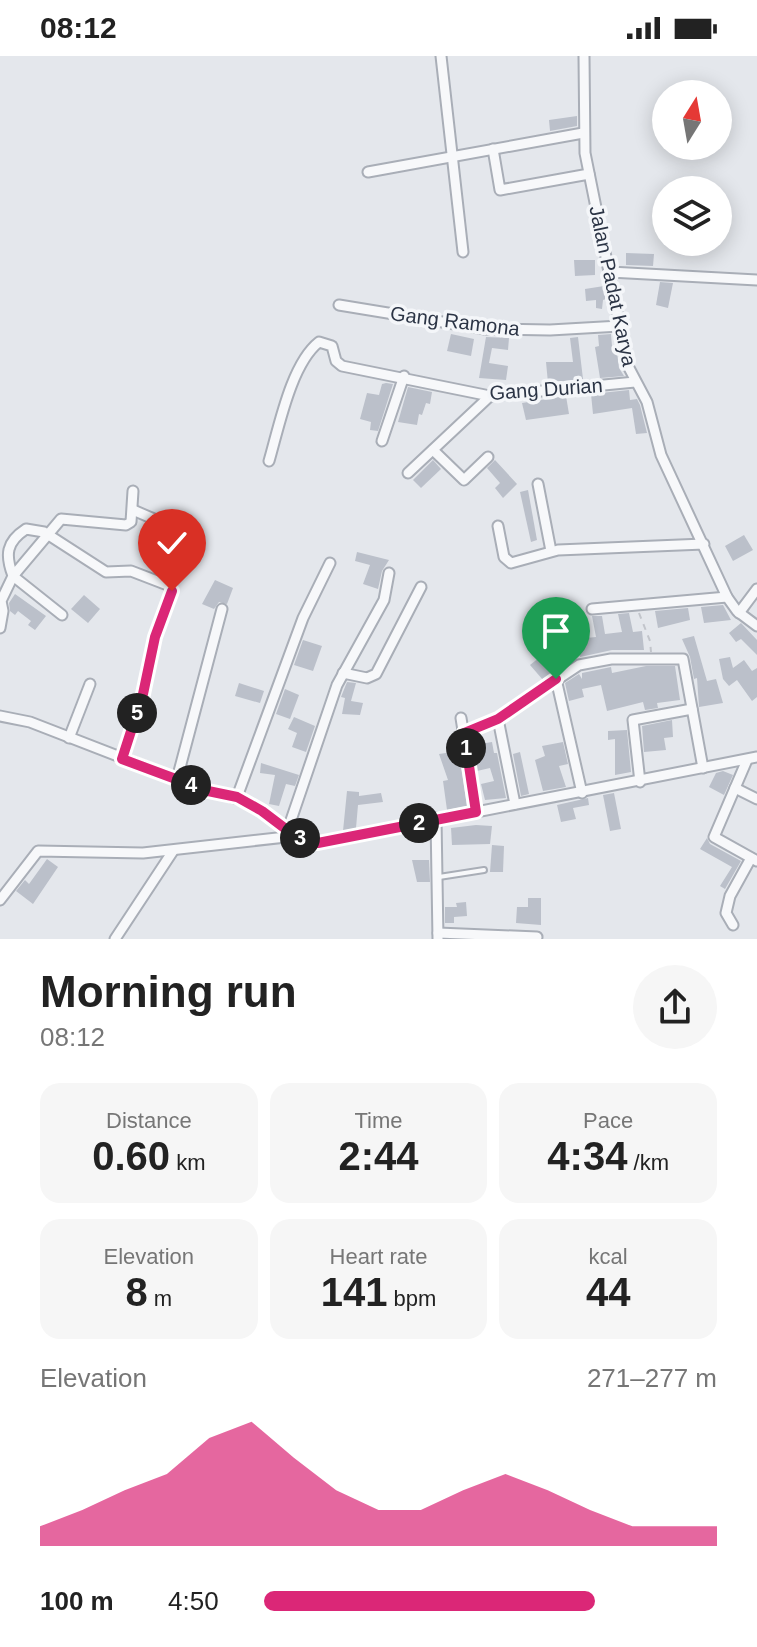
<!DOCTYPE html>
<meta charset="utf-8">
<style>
body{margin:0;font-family:Helvetica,sans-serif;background:#f6f6f6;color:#222;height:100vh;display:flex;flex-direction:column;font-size:30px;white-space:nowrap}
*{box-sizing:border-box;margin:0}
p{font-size:26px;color:#767676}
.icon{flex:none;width:44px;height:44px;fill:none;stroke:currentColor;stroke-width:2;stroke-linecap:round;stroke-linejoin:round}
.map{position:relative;height:883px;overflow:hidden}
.details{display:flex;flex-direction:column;background:#fff;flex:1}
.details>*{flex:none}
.needle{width:52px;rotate:11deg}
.fabs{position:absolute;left:652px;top:24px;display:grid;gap:16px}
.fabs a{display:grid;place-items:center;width:80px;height:80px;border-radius:50%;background:#fff;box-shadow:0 4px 20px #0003;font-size:40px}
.pin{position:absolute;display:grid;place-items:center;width:68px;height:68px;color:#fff;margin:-82px -34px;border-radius:50% 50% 50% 0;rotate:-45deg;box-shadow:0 0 8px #0007}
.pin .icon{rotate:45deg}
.km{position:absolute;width:40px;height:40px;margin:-20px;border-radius:50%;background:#222;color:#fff;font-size:22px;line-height:40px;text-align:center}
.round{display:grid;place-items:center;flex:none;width:84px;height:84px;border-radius:42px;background:#f6f6f6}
.head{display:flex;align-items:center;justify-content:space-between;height:136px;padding:0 40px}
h1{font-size:44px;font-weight:700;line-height:60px}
.stats{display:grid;grid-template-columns:repeat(3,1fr);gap:12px;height:136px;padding:8px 40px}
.stats div{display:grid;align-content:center;border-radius:20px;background:#f6f6f6;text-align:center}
.stats b{font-size:40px;font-weight:700}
.stats small{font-size:22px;font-weight:400}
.stats p{font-size:22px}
.chart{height:224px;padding:16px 40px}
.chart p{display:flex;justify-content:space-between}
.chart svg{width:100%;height:144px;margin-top:8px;fill:#db2777;opacity:.7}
ul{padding:0 40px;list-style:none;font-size:26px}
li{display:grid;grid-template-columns:128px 96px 1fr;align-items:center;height:60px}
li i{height:20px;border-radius:10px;background:#db2777}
.status{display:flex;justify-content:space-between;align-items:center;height:56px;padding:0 40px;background:#fff;direction:ltr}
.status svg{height:22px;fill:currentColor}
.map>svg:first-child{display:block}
.building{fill:#bbc0ca}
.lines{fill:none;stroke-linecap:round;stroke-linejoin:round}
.service-casing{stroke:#a9aeb7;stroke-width:8}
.minor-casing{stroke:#a9aeb7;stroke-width:13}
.path{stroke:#c2c5cb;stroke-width:2;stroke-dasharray:6 6;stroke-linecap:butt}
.service{stroke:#f7f8fa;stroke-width:4}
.minor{stroke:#f7f8fa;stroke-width:9}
.route-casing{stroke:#fff;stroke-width:16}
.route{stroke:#db2777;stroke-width:10}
.labels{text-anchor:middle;stroke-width:7;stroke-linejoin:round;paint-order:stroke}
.street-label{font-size:20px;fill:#2b3445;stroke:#f4f6f9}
</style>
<div class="status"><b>08:12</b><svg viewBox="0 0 49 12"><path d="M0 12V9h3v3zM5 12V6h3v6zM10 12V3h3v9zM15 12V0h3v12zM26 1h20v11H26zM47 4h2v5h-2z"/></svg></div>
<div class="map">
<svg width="757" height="883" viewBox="0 0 757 883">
<rect width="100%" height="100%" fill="#e4e7ec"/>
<g class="building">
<polygon points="577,60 577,70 550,75 549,64"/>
<polygon points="626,197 654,198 653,210 626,209"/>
<polygon points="574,204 595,204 595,219 575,220"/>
<polygon points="660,226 673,227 668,252 656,249"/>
<polygon points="604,230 606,243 603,244 602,253 596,252 596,244 586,245 585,233"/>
<polygon points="451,278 474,283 471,300 447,295"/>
<polygon points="611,278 612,290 616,289 619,312 624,320 600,322 595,291 599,290 598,279"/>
<polygon points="486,281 509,282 508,294 492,292 489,307 508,310 506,324 479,322"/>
<polygon points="578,281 583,323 548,327 546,306 573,306 570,282"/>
<polygon points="386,327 393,328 378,375 370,374 371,366 360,363 367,337 379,339 382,328"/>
<polygon points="408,331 432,336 430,348 426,347 422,359 419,358 417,369 398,366"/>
<polygon points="629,334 630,344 637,343 640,349 647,377 636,378 632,352 593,358 591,338"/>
<polygon points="566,340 569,358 526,364 522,347"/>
<polygon points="433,404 441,413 421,432 413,424"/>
<polygon points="495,404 517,428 503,442 495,432 500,427 487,412"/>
<polygon points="528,434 537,484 531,486 520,436"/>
<polygon points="744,479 753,494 733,505 725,490"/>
<polygon points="357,496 389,504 382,515 378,533 363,528 370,509 355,505"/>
<polygon points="215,524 233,532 227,548 219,546 214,553 202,548"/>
<polygon points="15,538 46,560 35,574 28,569 31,565 18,555 15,559 10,555 9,547"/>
<polygon points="84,539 100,553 88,567 71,553"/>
<polygon points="723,549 731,564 704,567 701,551"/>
<polygon points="688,552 690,564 658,572 655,555"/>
<polygon points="629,557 633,576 642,575 644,594 612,594 580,601 577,583 596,581 592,560 602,560 605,578 622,576 618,558"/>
<polygon points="741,567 757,584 757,599 741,583 736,586 729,577"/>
<polygon points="694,580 707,625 716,623 723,647 699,651 697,622 694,623 690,601 682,583"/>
<polygon points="303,584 322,590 313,615 294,609"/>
<polygon points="567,597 572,605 543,624 530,609 540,601 547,609"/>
<polygon points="730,601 733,612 744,604 752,615 757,612 757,641 752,645 737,624 729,630 723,623 719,603"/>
<polygon points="646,610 675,610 680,644 657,647 658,652 645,654 643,646 607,655 601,629 582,633 584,641 569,645 565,627 579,618 582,623 582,617 611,611 612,617"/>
<polygon points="347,626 356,627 351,645 363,647 360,659 342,658 345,642 341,641"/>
<polygon points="239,627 264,635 260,647 235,640"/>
<polygon points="285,633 299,639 290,663 276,658"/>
<polygon points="294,661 315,670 306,696 292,691 297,677 288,673"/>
<polygon points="672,664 673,681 664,682 666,694 644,696 642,670"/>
<polygon points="627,674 631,716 615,719 615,683 608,684 608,675"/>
<polygon points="492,686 494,697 497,697 506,742 485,744 481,728 494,725 490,712 477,715 475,701 482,699 480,688"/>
<polygon points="563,686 568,708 559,710 566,731 543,735 535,704 545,700 542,690"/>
<polygon points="459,695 467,750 447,754 443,725 448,724 439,698"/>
<polygon points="520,696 529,738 521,740 513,698"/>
<polygon points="261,707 299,719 295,730 286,728 279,750 269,748 275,719 260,717"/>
<polygon points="723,715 733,719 724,739 709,731 716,717"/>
<polygon points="347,735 359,736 359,740 381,737 383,746 358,749 356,772 343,775"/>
<polygon points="614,737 621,773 610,775 603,739"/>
<polygon points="588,742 589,749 573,752 576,763 561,766 557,749"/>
<polygon points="476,769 492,770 490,788 452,789 451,772"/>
<polygon points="707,782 710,788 741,805 725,833 720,830 732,811 700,793"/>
<polygon points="492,789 504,790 503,816 490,816"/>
<polygon points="47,803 58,811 33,848 16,835 25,824 29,828"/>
<polygon points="412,804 429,804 430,826 417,826"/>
<polygon points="528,842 541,842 541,869 516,867 517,851 528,851"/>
<polygon points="466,846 467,860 454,861 454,867 445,867 445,851 457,851 456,847"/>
</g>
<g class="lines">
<g class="service-casing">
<polyline id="service" points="439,821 484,814"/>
</g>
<g class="minor-casing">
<g id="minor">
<polyline points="441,0 463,196"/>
<polyline points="584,0 585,97 628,310 647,346 661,399 727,541 737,555 757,570"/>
<polyline points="493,93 500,134 589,118"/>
<polyline points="368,116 583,77"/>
<polyline points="610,216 757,224"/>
<polyline points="339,249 485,273 550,274 620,270"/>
<polyline points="382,385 404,320"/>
<polyline points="433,394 464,424 488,401"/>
<path d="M269 405C279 371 291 308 319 286L332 290 336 305 342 310 490 340 635 326"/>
<polyline points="408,417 490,340"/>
<polyline points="538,428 551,495"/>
<polyline points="133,454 189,478"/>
<polyline points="498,470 504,501 511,507 558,494 704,488"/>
<polyline points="592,553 727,541"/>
<polyline points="739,557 757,533"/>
<polyline points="62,559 13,520 61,463 126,469 131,466 133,435"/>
<path d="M0 572 3 555 1 545 13 520C5 499 6 486 26 473L44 476 106 516 131 515 170 530 172 535 155 581 143 638 122 703"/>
<polyline points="343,617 367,622 376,618 421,531"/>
<polyline points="556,623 582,737"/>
<path d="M0 660 30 666 208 735C228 739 245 744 262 755 282 768 295 782 318 787L757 701"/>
<polyline points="461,662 476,756"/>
<polyline points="498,663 515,748"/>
<polyline points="464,677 498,663 579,609 611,603 683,603 703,712"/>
<polyline points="69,682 90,628"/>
<polyline points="747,704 714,781 757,805"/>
<polyline points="177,723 222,553"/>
<polyline points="640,726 633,664 692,653"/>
<polyline points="735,732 757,743"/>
<polyline points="237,741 303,562 330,507"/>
<polyline points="436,762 438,883"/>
<polyline points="288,773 337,629 384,544 389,517"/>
<polyline points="0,844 38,795 143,797 295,780"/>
<polyline points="733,869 726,857 730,840 751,802"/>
<polyline points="438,877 537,881"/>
<polyline points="115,883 173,795"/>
</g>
</g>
<polyline class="path" points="639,557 650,585 651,596"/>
<use href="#service" class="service"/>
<use href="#minor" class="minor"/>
</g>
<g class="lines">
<g class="route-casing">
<polyline id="route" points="172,535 155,581 143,638 122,703 208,735 237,741 262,755 295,780 318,787 476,756 464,677 498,663 556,623"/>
</g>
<use href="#route" class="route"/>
</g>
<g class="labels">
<g class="street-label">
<text transform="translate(613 230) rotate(78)" y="7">Jalan Padat Karya</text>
<text transform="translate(455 265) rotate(7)" y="7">Gang Ramona</text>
<text transform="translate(546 333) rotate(-4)" y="7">Gang Durian</text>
</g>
</g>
</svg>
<div class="fabs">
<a><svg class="needle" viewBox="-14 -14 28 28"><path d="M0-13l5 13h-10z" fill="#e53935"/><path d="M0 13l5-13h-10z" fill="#767676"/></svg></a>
<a><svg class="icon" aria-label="layers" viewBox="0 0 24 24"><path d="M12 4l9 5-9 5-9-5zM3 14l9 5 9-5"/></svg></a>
</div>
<div class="pin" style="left:556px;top:623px;background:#1e9e55"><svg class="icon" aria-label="arrive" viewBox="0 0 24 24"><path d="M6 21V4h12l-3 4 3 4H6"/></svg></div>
<div class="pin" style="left:172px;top:535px;background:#d93025"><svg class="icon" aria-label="check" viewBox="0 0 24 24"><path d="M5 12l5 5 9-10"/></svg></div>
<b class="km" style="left:466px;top:692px">1</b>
<b class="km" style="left:419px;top:767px">2</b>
<b class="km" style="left:300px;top:782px">3</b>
<b class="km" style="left:191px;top:729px">4</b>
<b class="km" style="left:137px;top:657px">5</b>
</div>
<section class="details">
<div class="head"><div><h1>Morning run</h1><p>08:12</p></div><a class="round"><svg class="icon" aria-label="share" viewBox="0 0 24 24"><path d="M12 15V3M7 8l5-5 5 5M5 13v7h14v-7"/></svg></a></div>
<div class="stats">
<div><p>Distance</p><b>0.60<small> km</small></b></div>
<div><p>Time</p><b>2:44</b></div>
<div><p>Pace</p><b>4:34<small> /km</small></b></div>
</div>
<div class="stats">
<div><p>Elevation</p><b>8<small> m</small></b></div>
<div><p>Heart rate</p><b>141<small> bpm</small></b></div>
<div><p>kcal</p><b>44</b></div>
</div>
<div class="chart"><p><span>Elevation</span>271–277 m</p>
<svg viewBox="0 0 160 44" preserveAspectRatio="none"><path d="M0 44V38L10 33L20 27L30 22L40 11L50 6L60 17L70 27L80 33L90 33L100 27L110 22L120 27L130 33L140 38L150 38L160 38V44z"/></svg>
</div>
<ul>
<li><b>100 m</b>4:50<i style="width:73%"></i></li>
</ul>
</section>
